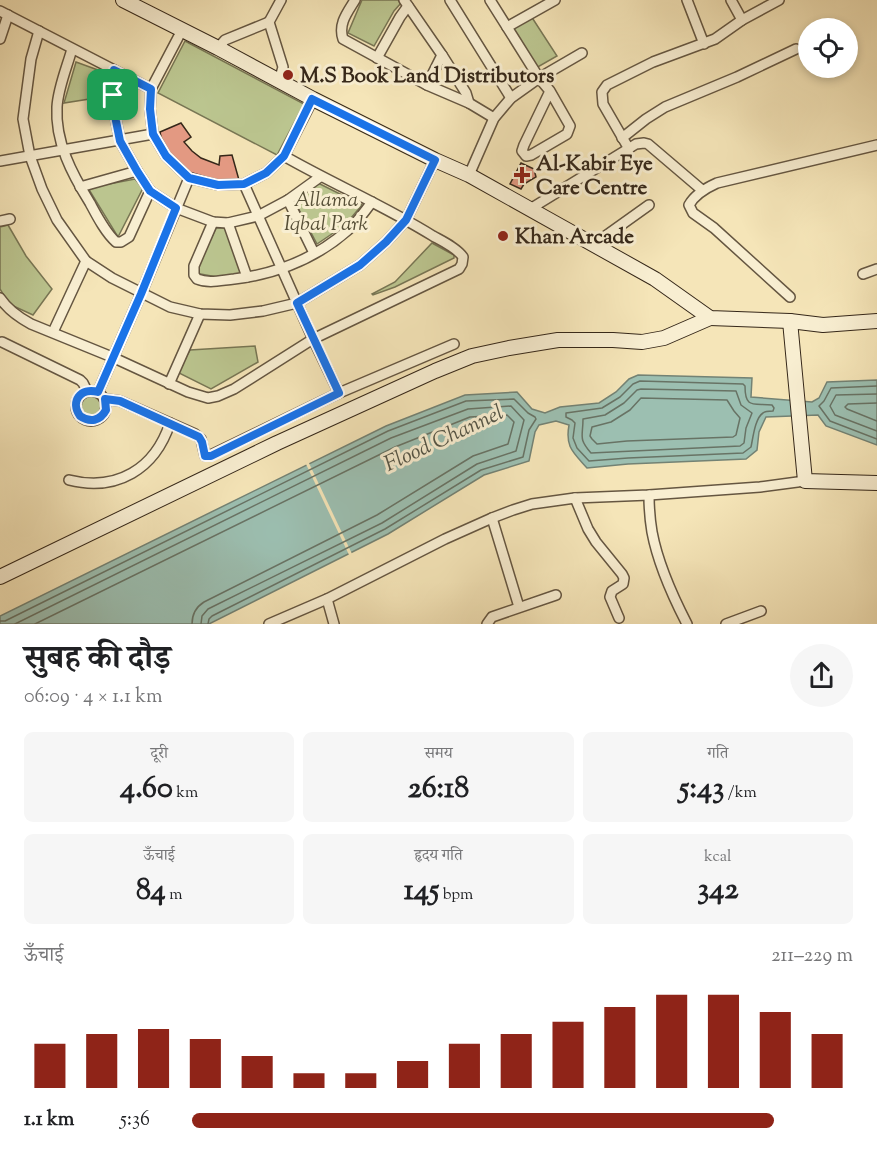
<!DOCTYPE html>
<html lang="hi">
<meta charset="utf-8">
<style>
body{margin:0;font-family:"Sorts Mill Goudy","Noto Serif Devanagari",serif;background:#f6f6f6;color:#202124;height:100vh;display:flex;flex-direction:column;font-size:22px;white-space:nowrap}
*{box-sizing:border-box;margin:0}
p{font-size:20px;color:#757577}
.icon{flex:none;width:33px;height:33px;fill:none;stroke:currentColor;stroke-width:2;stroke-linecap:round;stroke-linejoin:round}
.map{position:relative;height:624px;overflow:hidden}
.side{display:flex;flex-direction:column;background:#fff;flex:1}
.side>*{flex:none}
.tools{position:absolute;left:798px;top:18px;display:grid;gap:12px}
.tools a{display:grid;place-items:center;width:60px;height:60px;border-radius:50%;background:#fff;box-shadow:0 3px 9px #0003;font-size:30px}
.pin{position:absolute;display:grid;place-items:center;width:51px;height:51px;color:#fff;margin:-26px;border-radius:12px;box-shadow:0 3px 9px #0006}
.round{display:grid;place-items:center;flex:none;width:63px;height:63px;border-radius:32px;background:#f6f6f6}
.overview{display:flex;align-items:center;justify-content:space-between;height:102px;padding:0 24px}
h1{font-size:33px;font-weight:700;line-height:45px}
.metrics{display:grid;grid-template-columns:repeat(3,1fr);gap:9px;height:102px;padding:6px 24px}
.metrics div{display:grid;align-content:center;border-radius:9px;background:#f6f6f6;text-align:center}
.metrics b{font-size:30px;font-weight:700}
.metrics small{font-size:16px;font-weight:400}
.metrics p{font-size:16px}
.chart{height:168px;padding:12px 24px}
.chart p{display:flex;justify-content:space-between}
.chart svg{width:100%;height:108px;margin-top:6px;stroke:#8f2418;stroke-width:6}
ul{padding:0 24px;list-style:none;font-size:20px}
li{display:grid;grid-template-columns:96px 72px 1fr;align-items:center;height:45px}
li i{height:15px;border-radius:8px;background:#8f2418}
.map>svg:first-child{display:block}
.green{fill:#bbc58f;stroke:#787654;stroke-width:1.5}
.water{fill:#9cbfb1;stroke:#738274;stroke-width:1.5}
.pier{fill:#f5e5b8}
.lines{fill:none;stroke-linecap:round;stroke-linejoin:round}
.shore{stroke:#687365;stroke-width:1.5}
.building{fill:#e39982;stroke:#352719;stroke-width:1.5}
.street-casing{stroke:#655641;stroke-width:12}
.secondary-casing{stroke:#352719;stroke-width:16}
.street{stroke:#f8eed1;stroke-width:9}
.secondary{stroke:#f8eed1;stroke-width:14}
.route-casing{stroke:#fff;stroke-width:12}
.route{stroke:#1a73e8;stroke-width:8}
.poi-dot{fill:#8f2418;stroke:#f8eed1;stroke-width:2}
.labels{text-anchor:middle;stroke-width:6;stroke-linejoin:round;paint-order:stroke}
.poi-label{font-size:21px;font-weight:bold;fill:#352719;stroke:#f8eed1;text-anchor:start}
.park-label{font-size:21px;font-style:italic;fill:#564e36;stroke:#f8eed1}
.water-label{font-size:22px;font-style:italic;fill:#545547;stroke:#f8eed1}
</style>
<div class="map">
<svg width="877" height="624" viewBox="0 0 877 624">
<rect width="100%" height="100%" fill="#f5e5b8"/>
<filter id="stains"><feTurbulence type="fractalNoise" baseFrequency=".00333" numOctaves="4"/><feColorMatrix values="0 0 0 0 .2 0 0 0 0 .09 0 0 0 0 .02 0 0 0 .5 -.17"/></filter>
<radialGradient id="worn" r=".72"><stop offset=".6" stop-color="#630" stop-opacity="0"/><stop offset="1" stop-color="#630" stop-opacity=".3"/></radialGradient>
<g class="green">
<polygon points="362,0 398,0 401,3 394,11 374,46 348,33"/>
<polygon points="531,16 557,56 536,68 510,27"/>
<polygon points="185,41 304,104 277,155 158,93"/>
<polygon points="76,62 109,74 102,97 64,103"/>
<polygon points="135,179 143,188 118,237 88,188"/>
<polygon points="318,183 362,205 345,225 317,244 295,202"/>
<polygon points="8,225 26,256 52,289 33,315 9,304 0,289 0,227"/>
<polygon points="216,228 225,228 242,274 217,277 195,273"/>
<polygon points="432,243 454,255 454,258 395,287 373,295 372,294 395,282"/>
<polygon points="255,346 258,362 211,389 177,372 190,350"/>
<circle cx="91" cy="405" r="13"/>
</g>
<path class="water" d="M638 375 752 378 751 397 812 402 819 398 827 382 877 380V445L826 426 818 415 766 417 759 432 757 450 746 459 628 464 587 468C573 452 565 447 569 425L556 421 539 425 535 432 529 461 484 475 388 534 209 624H0V616L386 426 465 395 517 392 532 409 545 413 560 407 599 403 616 392 629 379Z"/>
<polygon class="pier" points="308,461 353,556 350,557 305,462"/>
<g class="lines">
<g class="shore">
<path d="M640 381 743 384 745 386C745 409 753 403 772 405L774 408 773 411C770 411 765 411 763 413 755 418 753 438 751 447L743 453 628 458 589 461 577 448 573 438 575 423 572 420 566 417V413L602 408 620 397 633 384Z"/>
<polyline points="877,386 831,388 824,401 819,406 830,421 877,439"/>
<path d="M641 389 736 391 741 405 752 413 746 428 744 443 740 446 591 453C578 438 583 437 583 419L605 415 624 403 637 390Z"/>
<polyline points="877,394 836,395 830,406 835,415 877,431"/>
<polygon points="641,398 727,400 734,411 740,418 736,435 733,437 627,441 597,444 592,439 590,436 592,427 611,422 630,410"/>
<polyline points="877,403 848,404 845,407 847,409 877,421"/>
<polyline points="0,621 5,621 388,431 466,401 514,399 528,413 535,417 536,419 529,430 523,457 481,470 385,529 212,616 209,619 208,624"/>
<polyline points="15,624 391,438 468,409 511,406 524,420 516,451 477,464 382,523 208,609 202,616 201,624"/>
<path d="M35 624 395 447 470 417 507 415 514 422 508 444 473 456 377 515 204 602C196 607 192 614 192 624"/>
</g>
</g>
<g class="building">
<polygon points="181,123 191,137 184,142 192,151 201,158 219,165 220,156 232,155 239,180 216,180 189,172 172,158 161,137 160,132"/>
<polygon points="521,163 534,169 536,177 524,184 521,189 510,184"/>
</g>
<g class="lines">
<g class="street-casing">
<g id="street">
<path d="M355 0C347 13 338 24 343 39L427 85 469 103 494 118"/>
<polyline points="404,0 442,55 466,93 469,103"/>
<polyline points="450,0 511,98"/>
<polyline points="490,0 539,78 550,91 570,126 567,134 531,155 526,156 522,151 524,145 550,91"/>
<polyline points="687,0 704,44"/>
<polyline points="731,0 742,20"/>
<polyline points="0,11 151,89"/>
<polyline points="507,27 555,0"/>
<polyline points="182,30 151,89 150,109 153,134 166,156 189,178 218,185 244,184 266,173 284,156 313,99"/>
<polyline points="39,31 31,59 23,119 30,156 42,189 57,220 86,261 112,278 170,307 200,314 230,315 263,311 297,303 360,265 386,242 406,220 435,160"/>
<polyline points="0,39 8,15"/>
<polyline points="218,48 225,40 269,22"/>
<path d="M72 49C67 67 58 88 57 107 55 142 72 174 90 203 97 216 105 232 116 242H121L129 237 150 191"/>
<polyline points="377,58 400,17 408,6"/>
<polyline points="114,70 113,95 116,121 120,141 137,171 150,191 176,208 213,222 228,223 258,216 288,200 320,177"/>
<polyline points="279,82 283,67 269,22 281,0"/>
<polyline points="427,85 442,55"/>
<polyline points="622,138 646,119 665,107 737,77 796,49"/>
<polyline points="629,149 603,104 602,92 607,85 653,62 715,39 742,20 779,0"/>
<polyline points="0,161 153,134"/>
<polyline points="469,175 494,118 511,98 539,78 582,53"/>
<polyline points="244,184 313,339 339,393"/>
<polyline points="80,187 137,171"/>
<polyline points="288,200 314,253"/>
<polyline points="530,209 636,144 644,143 648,144 702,190"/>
<polyline points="0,221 10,219"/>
<path d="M213 222 194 266V275L197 279C209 284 222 280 234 279 276 274 315 259 348 230 357 223 364 212 372 202"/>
<polyline points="228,223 247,277"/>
<polyline points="593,245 649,205"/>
<polyline points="863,274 877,269"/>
<path d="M790 297 714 228 693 213 689 205C695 194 706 188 717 183L877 145"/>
<path d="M0 298C8 310 18 317 31 324L112 357 188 392 208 398 218 396 234 389 313 339 459 269 462 264 463 257C457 248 442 241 433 236 385 206 333 184 284 156"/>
<polyline points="53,332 86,261"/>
<polyline points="2,342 80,380 83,383 87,391"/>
<polyline points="169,384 200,314"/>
<circle cx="91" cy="406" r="15"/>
<polyline points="98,392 141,294 189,178"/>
<polyline points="105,399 120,401 195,434 201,439 205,456 209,456 339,393 454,344"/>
<path d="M69 480C117 492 155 469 170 423"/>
<path d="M649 495C649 507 650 520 652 532 658 564 672 595 687 624"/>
<polyline points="575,498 588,529 596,542 622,574 624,578 623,584 612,591 610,597 619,618"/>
<polyline points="492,518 519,607"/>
<polyline points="327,599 334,624"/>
<polyline points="269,624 327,599 445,539 492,518 513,510 532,504 575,498 649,495 760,487 805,481"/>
<polyline points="487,624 492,617 556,595"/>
<polyline points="726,624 761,611"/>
</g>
</g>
<g class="secondary-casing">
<g id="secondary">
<polyline points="123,0 218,48 313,99 435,160 469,175 655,279 710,318 790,321 823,325 877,321"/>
<polyline points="790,321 805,481 877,483"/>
<polyline points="0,577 277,443 435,371 472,356 509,348 558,340 613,340 642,342 664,338 710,318"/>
</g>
</g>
<use href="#street" class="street"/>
<use href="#secondary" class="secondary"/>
</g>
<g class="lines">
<g class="route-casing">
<path id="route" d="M114 70 151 89 150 109 153 134 166 156 189 178 218 185 244 184 266 173 284 156 312 99 435 160 406 220 386 242 360 265 297 303 339 393 211 456H205L202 442 199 437 120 401 105 399 106 410C100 421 90 423 80 416 70 402 80 387 98 392L141 294 176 208 150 191 137 171 120 141 116 121 113 95Z"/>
</g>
<use href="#route" class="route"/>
</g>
<g class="poi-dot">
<circle cx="288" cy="75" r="6"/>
<path d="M519 166h6v6h6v6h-6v6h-6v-6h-6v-6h6z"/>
<circle cx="503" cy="236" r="6"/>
</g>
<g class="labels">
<g class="poi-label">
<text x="300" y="82">M.S Book Land Distributors</text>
<text x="536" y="170">Al-Kabir Eye<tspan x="536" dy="24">Care Centre</tspan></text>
<text x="515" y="243">Khan Arcade</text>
</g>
<g class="park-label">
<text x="326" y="206">Allama<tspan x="326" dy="24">Iqbal Park</tspan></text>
</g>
<g class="water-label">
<text transform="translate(443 437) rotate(-25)" y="8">Flood Channel</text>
</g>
</g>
<rect width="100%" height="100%" filter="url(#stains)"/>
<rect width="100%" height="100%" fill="url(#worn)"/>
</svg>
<div class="tools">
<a><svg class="icon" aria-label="locate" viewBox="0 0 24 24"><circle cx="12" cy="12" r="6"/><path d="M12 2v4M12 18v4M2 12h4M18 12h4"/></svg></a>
</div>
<div class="pin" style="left:113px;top:95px;background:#1e9e55"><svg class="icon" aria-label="arrive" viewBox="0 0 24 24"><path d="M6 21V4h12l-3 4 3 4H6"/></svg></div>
</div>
<section class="side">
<div class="overview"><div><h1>सुबह की दौड़</h1><p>06:09 · 4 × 1.1 km</p></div><a class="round"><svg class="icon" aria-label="share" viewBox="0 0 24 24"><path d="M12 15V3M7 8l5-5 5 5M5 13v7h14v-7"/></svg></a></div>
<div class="metrics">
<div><p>दूरी</p><b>4.60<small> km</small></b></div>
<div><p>समय</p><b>26:18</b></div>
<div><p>गति</p><b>5:43<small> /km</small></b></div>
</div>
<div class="metrics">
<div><p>ऊँचाई</p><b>84<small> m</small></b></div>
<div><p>हृदय गति</p><b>145<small> bpm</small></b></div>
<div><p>kcal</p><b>342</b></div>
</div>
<div class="chart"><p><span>ऊँचाई</span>211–229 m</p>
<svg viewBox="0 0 160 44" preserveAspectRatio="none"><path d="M5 44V26M15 44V22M25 44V20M35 44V24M45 44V31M55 44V38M65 44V38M75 44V33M85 44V26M95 44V22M105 44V17M115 44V11M125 44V6M135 44V6M145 44V13M155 44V22"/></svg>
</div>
<ul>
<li><b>1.1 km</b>5:36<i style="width:88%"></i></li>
</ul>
</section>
